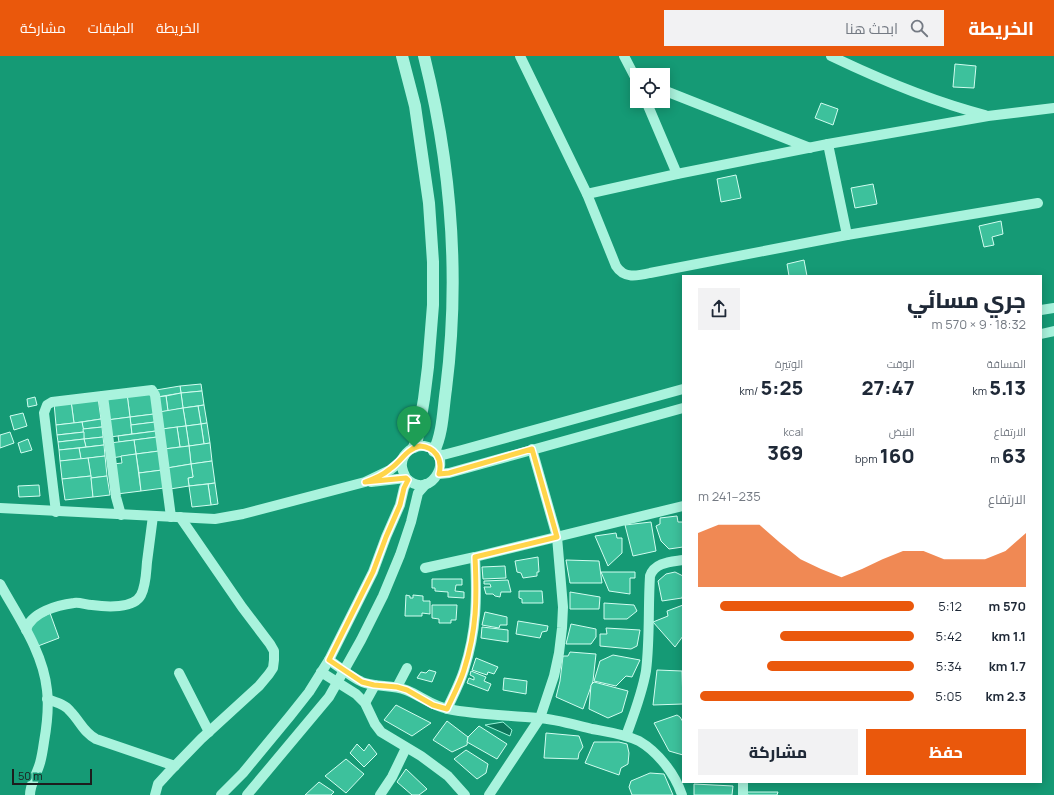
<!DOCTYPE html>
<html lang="ar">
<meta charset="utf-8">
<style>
body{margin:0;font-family:Manrope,Cairo,sans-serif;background:#f2f2f3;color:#1f2937;direction:rtl;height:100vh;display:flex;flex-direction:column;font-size:15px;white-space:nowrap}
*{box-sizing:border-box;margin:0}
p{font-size:13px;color:#747a83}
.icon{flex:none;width:22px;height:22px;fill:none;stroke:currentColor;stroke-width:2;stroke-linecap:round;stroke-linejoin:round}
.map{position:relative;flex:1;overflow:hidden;direction:ltr}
.details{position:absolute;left:682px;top:219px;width:360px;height:508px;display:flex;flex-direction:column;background:#fff;border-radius:0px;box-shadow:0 2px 10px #0003;direction:rtl}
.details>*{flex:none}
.buttons{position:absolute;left:630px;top:12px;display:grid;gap:8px}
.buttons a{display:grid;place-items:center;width:40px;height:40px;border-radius:0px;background:#fff;box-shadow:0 2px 10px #0003;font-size:20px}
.scale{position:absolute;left:12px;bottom:10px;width:80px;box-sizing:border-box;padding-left:4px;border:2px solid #1d1d1d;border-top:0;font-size:11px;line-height:14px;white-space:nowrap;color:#1d1d1d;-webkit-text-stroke:3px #159a75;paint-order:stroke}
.pin{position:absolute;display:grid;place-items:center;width:34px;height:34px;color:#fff;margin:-41px -17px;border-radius:50% 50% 50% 0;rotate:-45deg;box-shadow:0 0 4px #0007}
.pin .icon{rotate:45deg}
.round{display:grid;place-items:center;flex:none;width:42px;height:42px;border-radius:0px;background:#f2f2f3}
.overview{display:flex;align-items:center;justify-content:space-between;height:68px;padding:0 16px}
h1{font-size:22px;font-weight:800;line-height:30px}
.stats{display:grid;grid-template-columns:repeat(3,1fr);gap:6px;height:68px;padding:4px 16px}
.stats div{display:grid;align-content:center}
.stats b{font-size:20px;font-weight:800}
.stats small{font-size:11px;font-weight:400}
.stats p{font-size:11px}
.chart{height:112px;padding:8px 16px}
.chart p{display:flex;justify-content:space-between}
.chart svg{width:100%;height:72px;margin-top:4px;fill:#ea580c;opacity:.7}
.cta{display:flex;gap:8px;margin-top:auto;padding:8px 16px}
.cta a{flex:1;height:46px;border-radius:0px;background:#ea580c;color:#fff;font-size:16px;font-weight:800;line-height:46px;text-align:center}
.cta a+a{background:#f2f2f3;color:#1f2937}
ul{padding:0 16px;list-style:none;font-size:13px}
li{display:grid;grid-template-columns:64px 48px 1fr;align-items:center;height:30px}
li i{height:10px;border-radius:5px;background:#ea580c}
header{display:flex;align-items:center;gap:24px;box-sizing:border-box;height:56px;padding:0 20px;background:#ea580c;color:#fff}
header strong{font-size:19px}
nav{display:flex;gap:22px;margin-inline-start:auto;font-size:14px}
.search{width:280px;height:36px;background:#f2f2f3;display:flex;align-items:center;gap:10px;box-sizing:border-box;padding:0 14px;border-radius:0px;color:#747a83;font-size:15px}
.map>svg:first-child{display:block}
.water{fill:#0d765b;stroke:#9bf5da}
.building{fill:#3dc19c;stroke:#d1fdf0}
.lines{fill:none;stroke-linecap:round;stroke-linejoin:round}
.minor{stroke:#a9f3dd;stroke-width:10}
.tertiary{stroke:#a9f3dd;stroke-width:12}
.route-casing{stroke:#fff;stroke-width:8}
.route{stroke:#ffd54a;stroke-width:5}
</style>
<header>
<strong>الخريطة</strong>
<div class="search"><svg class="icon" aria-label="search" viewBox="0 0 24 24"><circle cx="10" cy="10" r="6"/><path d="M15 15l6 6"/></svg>ابحث هنا</div>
<nav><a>الخريطة</a><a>الطبقات</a><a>مشاركة</a></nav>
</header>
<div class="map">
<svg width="1054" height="739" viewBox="0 0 1054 739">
<rect width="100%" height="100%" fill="#159a75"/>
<polygon class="water" points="503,666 512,674 510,680 485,669"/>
<g class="building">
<polygon points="955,8 976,10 974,32 953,31"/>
<polygon points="821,47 838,53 833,69 815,62"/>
<polygon points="736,119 741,142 721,146 717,123"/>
<polygon points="873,128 877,148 855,152 851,132"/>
<polygon points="1001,165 1003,178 992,181 994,189 984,191 979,170"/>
<polygon points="804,204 807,220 789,220 787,208"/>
<polygon points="201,328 202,335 181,337 180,330"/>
<polygon points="180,330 181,337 157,341 156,334"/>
<polygon points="151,334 154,358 130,361 127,338"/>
<polygon points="202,335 204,349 183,352 181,337"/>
<polygon points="181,337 183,352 168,355 166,340"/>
<polygon points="127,338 130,361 107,364 104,341"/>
<polygon points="166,340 168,355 159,356 157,341"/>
<polygon points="35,341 37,349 28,351 27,343"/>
<polygon points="98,342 101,363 74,367 71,345"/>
<polygon points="71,345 74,367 56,369 54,347"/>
<polygon points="204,349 207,367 201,368 198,350"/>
<polygon points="198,350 201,368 186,370 183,352"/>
<polygon points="183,352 186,370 162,373 159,356"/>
<polygon points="23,357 27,370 14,374 10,360"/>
<polygon points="154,358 155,366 131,369 130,361"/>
<polygon points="130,361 132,378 110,381 107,364"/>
<polygon points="101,363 102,371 83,373 82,366"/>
<polygon points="82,366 84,376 57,379 56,369"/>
<polygon points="155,366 156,375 132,378 131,369"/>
<polygon points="207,367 210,387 204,388 201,368"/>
<polygon points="201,368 204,388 189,390 186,370"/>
<polygon points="186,370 189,390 180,391 177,371"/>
<polygon points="102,371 103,381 84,383 83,373"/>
<polygon points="177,371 180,391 164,393 162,373"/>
<polygon points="156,375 157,381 119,386 118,380"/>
<polygon points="10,376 14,387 0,392 0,379"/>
<polygon points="84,376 84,383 58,386 57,379"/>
<polygon points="103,381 104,389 86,391 84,383"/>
<polygon points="157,381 159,395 136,398 134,384"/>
<polygon points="28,383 32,394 21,397 18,387"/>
<polygon points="84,383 86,391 59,394 58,386"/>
<polygon points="134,384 136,398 112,402 110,387"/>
<polygon points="210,387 212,405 191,408 189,390"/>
<polygon points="104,389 105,400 81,403 79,392"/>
<polygon points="189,390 191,408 167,412 164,393"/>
<polygon points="79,392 81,403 60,405 59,394"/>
<polygon points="159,395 162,414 139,417 136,398"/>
<polygon points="136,398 141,435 117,438 113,408 122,407 121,400"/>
<polygon points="105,400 107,420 91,422 88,402"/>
<polygon points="88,402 91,420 62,423 60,405"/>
<polygon points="212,405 215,427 189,430 188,422 193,421 191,408"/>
<polygon points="191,408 193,421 188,422 189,430 170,433 167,412"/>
<polygon points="162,414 164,432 141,435 139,417"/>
<polygon points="91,420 93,441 65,444 62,423"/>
<polygon points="107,420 110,439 93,441 91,422"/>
<polygon points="215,427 218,448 211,449 208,428"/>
<polygon points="208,428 211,449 192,451 189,430"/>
<polygon points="39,429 40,440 19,441 18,430"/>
<polygon points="677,460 678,466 683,466 683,491 669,493 661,485 656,470 660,468 660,462"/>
<polygon points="651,466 656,495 633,500 625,469"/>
<polygon points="616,477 617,482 622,482 622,497 608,510 595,480"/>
<polygon points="538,501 539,516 537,516 537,520 523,522 521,517 517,516 515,505"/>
<polygon points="566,504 599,505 602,527 570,527"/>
<polygon points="505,510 506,522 483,523 482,511"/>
<polygon points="601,516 635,516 635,522 630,522 630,538 609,535"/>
<polygon points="675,516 683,520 683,538 682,542 662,545 658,525 666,518"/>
<polygon points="432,523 462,523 462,529 456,529 455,535 464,536 464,542 448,541 448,536 435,535 435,532 432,532"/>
<polygon points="508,524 511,536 501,536 500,541 495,540 493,538 486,538 484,531 491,531 490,528 484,528 484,525"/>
<polygon points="519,535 542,535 543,547 522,547 522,543 519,542"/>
<polygon points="570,536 600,541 599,553 570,553"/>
<polygon points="406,539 410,540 410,542 413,542 413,539 423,540 423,545 430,545 430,558 422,557 422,560 405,560"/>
<polygon points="604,547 634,549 637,555 627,563 604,563"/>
<polygon points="432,549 457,549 456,564 451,564 451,567 439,567 439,563 432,562"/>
<polygon points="683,549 683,580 675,591 653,566 668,560 667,555"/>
<polygon points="485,556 507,561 507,569 500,569 499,572 482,569"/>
<polygon points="50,557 59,582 38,590 28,568"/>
<polygon points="518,565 548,570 547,575 542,576 540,582 516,578"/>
<polygon points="571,568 596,573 596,581 591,588 566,588"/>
<polygon points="482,571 508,574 508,586 481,582"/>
<polygon points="606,572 640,574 637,590 631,593 600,590 600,578 607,578"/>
<polygon points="570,596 596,598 593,625 583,653 556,641 560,625 563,600 568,600"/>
<polygon points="613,599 640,604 632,621 626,620 616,630 594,625 600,605"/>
<polygon points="476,602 498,611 494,618 488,616 487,619 472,614"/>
<polygon points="429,614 436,616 432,626 417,622 421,616 426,617"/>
<polygon points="657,614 682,615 683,648 653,649"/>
<polygon points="471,615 486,621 484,625 491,628 488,635 467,627 469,622 474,624 474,621 470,619"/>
<polygon points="504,622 527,625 526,638 503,634"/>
<polygon points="594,626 628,635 622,656 608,662 589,653 591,629"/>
<polygon points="396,649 431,667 412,680 384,664"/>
<polygon points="677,659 680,661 683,666 683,699 669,695 654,667"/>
<polygon points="447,665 468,681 467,689 452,696 433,684"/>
<polygon points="479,670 507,688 497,703 467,686 468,681"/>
<polygon points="546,677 579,680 583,691 579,697 578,703 544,702"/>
<polygon points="594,686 619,686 627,688 629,697 628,708 621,712 619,719 585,707"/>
<polygon points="357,688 364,695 369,688 377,698 364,711 350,697"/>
<polygon points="466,694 488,708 486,717 477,723 454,703"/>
<polygon points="346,703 364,718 346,737 325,720"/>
<polygon points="406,713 427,733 419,739 412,739 397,726"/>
<polygon points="650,717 664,718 673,739 632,739 629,731 631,725"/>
<polygon points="319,726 334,736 331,739 305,739"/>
<polygon points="694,728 733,730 732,739 694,739"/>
<polygon points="747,736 778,736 777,739 748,739"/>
</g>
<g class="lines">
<g class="minor">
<path d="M520 0 587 138 616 210C624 223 637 220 650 217L847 179 1038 147"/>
<polyline points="624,0 637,25"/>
<path d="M831 0C881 24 931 45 985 59"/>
<polyline points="663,34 810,92"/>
<polyline points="646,45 677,118"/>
<polyline points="828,88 847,179"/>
<polyline points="587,138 677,118 828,88 988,60 1054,52"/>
<polyline points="1041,254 1054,252"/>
<polyline points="1041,278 1054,275"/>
<polyline points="103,340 116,441 121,459"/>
<polyline points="437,398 443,399 462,394 683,333"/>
<polyline points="439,418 449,417 683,352"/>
<path d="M371 426 406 422C432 448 458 395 424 390 413 389 403 397 402 407 401 413 404 417 406 422"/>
<polyline points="0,452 215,463 243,458 365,426 390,414 400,406 404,400"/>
<polyline points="56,456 44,357 47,349 52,346 152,334 155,339 171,461"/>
<polyline points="425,512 475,501 683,450"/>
<path d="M0 528C18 561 43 595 47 634 49 651 47 669 44 686 43 693 42 700 40 707 37 718 30 728 30 739"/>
<path d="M26 574C31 556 58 549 74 547 80 546 86 549 92 549 106 551 134 553 141 539 146 529 146 517 147 506 149 491 151 476 153 460"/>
<path d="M329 604C338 610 355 624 365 627 378 631 393 629 406 634 421 640 432 650 448 653 477 659 508 659 538 662 556 663 575 669 592 673 608 676 624 678 639 685 658 696 675 718 682 739"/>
<polyline points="321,616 356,638 365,647 375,668 381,676 421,700 448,720 465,739"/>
<polyline points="179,617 209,676"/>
<polyline points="397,631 407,612"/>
<path d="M47 643C55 646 65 648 70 655 80 665 83 676 96 683L175 710"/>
<polyline points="365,647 375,629"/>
<path d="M447 653C453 640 460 627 464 614 477 574 477 542 475 501"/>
<path d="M626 680C634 658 642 638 646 615 650 583 648 551 650 520 655 506 671 506 683 504"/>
<polyline points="743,726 743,739"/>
<polyline points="155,739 158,728 169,716 201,683 259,630 269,618 273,612 274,604 274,595 270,588 242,551 180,461"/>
<polyline points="221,739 243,717 290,660 309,636 329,604 373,516 386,481 400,449 404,432 408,424"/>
<polyline points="247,739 329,641 361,584 383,540 400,499 411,466 418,437 426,428"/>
<polyline points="380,739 392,721 406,692"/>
<polyline points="489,739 540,662 554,620 559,597 562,572 563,551 557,481 532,393"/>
</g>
<g class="tertiary">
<polyline points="402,0 415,50 429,147 433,206 433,249 428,311 424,343 417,384 414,391"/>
<path d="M424 0C451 108 460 222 446 333 443 353 443 377 434 395"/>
</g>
</g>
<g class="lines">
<g class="route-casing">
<path id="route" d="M420 390C435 391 443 403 439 418L449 417 532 393 557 481 475 501C477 542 477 573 464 614 460 627 453 640 447 653L433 649 407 634 397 631 374 629 362 626 329 604 373 516 386 481 400 449 404 432 408 424 406 422 365 426C374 423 383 419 390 413 401 406 406 393 420 390Z"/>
</g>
<use href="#route" class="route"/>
</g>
</svg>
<div class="buttons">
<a><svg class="icon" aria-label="locate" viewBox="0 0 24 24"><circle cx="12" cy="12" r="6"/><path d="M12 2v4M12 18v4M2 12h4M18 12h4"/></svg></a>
</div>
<div class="scale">50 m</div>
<div class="pin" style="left:414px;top:391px;background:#1e9e55"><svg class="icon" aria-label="arrive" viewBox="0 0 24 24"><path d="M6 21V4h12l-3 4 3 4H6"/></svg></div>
<section class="details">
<div class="overview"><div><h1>جري مسائي</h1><p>18:32 · 9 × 570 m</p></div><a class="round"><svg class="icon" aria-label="share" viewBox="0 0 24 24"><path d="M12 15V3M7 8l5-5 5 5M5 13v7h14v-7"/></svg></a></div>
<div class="stats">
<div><p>المسافة</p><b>5.13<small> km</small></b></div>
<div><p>الوقت</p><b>27:47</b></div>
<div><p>الوتيرة</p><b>5:25<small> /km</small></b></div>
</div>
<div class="stats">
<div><p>الارتفاع</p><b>63<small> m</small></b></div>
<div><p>النبض</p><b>160<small> bpm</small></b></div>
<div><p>kcal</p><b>369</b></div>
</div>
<div class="chart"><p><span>الارتفاع</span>235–241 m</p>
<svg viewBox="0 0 160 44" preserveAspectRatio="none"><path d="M0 44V11L10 6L20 6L30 6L40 17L50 27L60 33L70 38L80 33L90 27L100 22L110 22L120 27L130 27L140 27L150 22L160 11V44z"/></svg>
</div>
<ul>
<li><b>570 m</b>5:12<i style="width:90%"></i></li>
<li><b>1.1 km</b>5:42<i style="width:62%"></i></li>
<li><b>1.7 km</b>5:34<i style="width:68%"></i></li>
<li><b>2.3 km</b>5:05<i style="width:99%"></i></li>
</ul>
<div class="cta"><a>حفظ</a><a>مشاركة</a></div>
</section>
</div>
